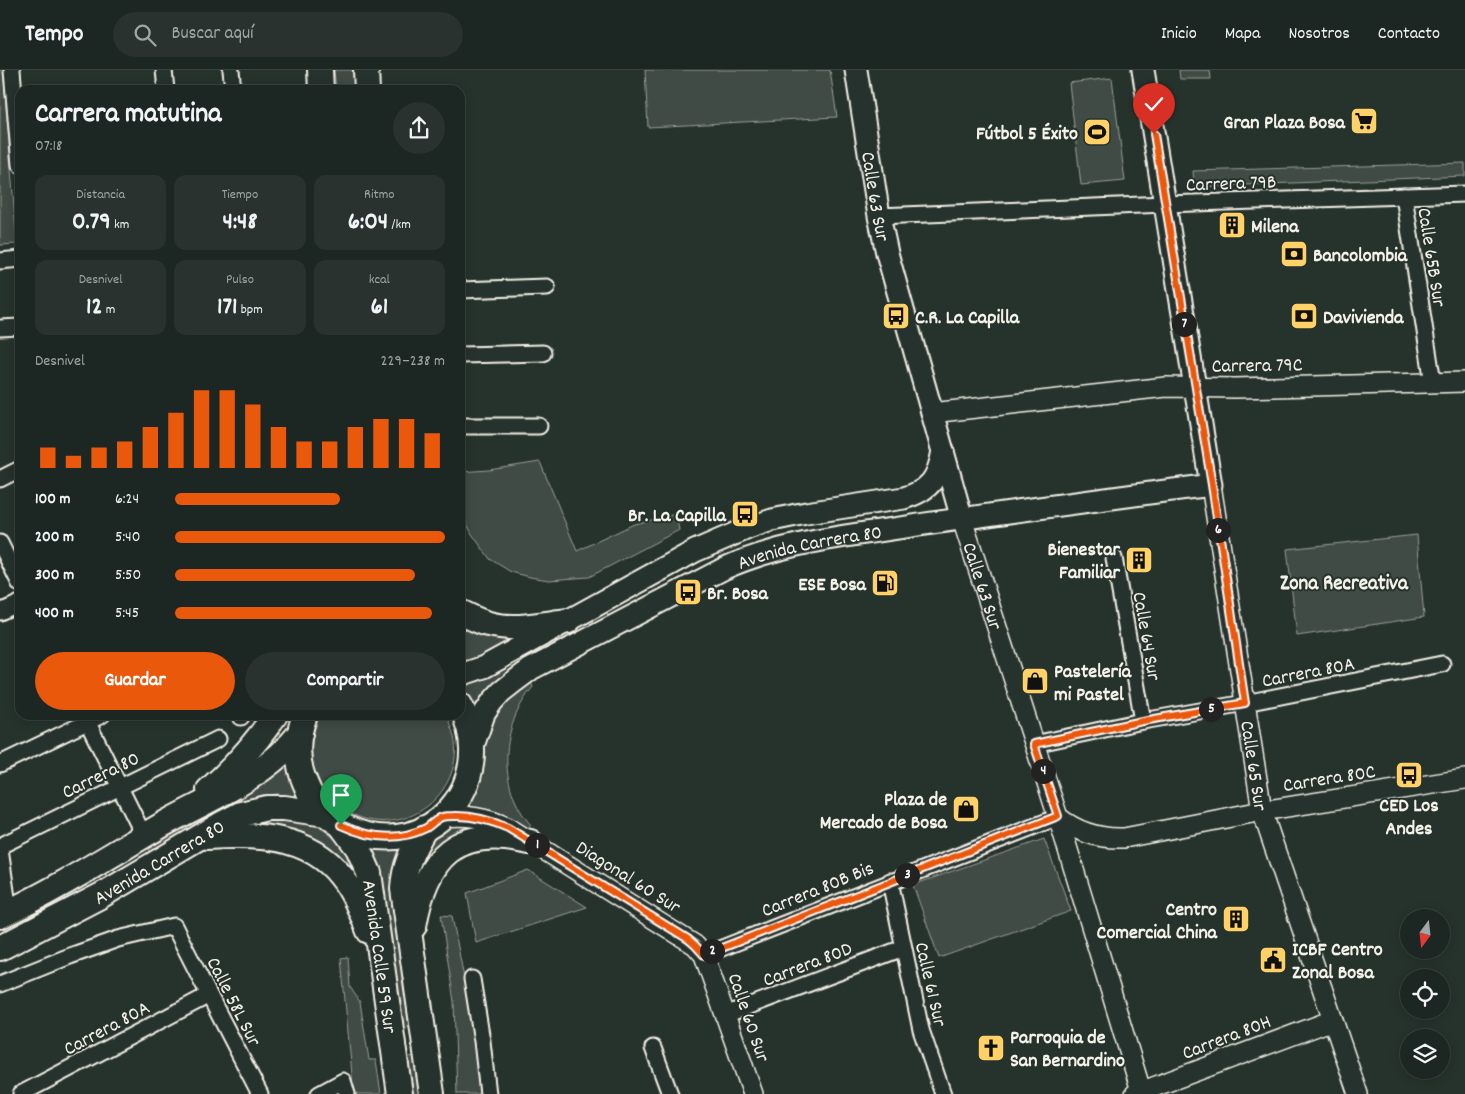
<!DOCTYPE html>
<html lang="es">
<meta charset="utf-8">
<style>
body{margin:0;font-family:Dekko,sans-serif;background:#29322f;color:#f1f3f6;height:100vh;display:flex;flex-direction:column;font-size:19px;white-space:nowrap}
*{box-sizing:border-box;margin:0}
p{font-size:16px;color:#a0a5a5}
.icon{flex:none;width:28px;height:28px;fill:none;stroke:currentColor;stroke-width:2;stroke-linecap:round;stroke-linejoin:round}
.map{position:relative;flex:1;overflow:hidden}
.side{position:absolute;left:15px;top:15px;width:450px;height:635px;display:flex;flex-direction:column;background:#1c2622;border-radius:15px;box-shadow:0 2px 12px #0003,0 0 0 1px #3a4340}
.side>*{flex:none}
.needle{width:32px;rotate:195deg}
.controls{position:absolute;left:1400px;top:839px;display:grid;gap:10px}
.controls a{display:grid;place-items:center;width:50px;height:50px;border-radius:50%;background:#1c2622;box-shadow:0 2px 12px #0003,0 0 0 1px #3a4340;font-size:25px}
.pin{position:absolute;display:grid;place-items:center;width:42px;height:42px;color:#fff;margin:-51px -21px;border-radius:50% 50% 50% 0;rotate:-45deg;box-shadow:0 0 5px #0007}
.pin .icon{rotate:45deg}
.km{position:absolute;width:25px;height:25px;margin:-12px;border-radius:50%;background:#222;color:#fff;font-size:14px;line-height:25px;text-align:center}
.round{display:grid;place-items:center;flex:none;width:52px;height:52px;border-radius:26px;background:#29322f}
.overview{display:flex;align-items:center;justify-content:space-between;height:85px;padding:0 20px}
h1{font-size:28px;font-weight:700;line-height:38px}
.metrics{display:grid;grid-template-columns:repeat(3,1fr);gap:8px;height:85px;padding:5px 20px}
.metrics div{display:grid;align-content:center;border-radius:12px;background:#29322f;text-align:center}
.metrics b{font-size:25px;font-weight:700}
.metrics small{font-size:14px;font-weight:400}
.metrics p{font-size:14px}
.chart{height:140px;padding:10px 20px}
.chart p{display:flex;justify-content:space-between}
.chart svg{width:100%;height:90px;margin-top:5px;stroke:#ea580c;stroke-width:6}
.action{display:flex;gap:10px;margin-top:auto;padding:10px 20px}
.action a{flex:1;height:58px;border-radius:30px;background:#ea580c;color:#fff;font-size:20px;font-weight:700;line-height:58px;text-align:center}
.action a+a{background:#29322f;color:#f1f3f6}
ul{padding:0 20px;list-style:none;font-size:16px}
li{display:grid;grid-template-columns:80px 60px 1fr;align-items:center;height:38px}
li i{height:12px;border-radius:6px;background:#ea580c}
header{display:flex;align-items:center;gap:30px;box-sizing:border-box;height:70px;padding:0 25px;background:#1c2622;border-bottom:1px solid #3a4340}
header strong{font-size:24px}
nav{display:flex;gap:28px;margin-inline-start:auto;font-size:18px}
.search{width:350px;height:45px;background:#29322f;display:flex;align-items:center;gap:12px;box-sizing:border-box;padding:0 18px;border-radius:28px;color:#a0a5a5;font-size:19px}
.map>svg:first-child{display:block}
.green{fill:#414b45;stroke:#9a9e96}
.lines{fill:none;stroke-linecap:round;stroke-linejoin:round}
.minor-casing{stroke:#f4f1e8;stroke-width:19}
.tertiary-casing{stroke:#f4f1e8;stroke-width:22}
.secondary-casing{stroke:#f4f1e8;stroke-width:25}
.primary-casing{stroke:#f4f1e8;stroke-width:28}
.minor{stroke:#26332d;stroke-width:15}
.tertiary{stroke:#26332d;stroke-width:19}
.secondary{stroke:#26332d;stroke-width:21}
.primary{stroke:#26332d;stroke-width:24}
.route-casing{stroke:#fff;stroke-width:10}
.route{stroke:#ea580c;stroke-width:6}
.labels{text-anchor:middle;stroke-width:4;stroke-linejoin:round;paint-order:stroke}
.poi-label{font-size:20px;font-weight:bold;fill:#f4f1e8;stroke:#26332d;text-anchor:start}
.street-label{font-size:20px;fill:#f4f1e8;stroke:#26332d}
.neighbourhood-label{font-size:21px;font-weight:bold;fill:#f4f1e8;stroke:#26332d}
</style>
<header>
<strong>Tempo</strong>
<div class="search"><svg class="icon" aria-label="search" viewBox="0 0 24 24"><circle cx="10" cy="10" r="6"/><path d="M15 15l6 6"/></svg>Buscar aquí</div>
<nav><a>Inicio</a><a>Mapa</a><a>Nosotros</a><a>Contacto</a></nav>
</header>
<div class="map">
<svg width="1465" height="1024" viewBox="0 0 1465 1024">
<rect width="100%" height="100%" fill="#26332d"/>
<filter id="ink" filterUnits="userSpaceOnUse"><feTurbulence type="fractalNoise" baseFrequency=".02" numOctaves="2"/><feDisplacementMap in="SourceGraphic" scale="10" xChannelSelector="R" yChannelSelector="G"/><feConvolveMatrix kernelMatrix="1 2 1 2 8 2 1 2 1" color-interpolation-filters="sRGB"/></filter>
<g filter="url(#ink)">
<g class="green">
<polygon points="0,0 3,0 17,174 0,175"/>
<polygon points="334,0 356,0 357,20 336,20"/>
<polygon points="645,0 830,0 837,47 648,57"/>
<polygon points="1179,0 1210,0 1211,9 1180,9"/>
<polygon points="1112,8 1125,111 1081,115 1069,13"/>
<polygon points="1465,93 1465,106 1194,117 1193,101"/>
<polygon points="540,392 577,481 634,454 676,444 679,460 589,507 549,510 530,507 511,502 490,489 472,464 460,440 460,402 489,400"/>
<polygon points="1417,465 1424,547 1297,566 1287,479"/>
<polygon points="460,550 522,566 482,588 460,596"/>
<polygon points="555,570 556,574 498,610 486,621 475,638 470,628 460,616 480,611"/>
<path d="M531 612 533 617C501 655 496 716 531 755L528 758C504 744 494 737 466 739L476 718 481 683 495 644 512 625Z"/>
<path d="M321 645H446C449 652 452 659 454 667 457 679 455 693 451 704 436 744 389 764 350 743 346 741 341 739 337 735 327 726 321 716 316 704 308 686 311 662 321 645Z"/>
<polygon points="288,695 292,717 298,726 276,724 255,728 237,734 149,783 148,779 263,713"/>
<polygon points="270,746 308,750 325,761 344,776 356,797 361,817 346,796 232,760"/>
<polygon points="459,753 490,757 415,819 419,786 430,771 445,759"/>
<polygon points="1044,769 1071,841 939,888 913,815"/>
<polygon points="404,775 393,818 411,958 400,960 378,799 372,779 391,780"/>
<polygon points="528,800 587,837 476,873 467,823"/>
<polygon points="441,845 452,846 469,934 479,1016 479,1024 457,1024 454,932"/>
<polygon points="348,887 350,917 360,932 369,990 376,990 381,1024 355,1024 353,1015 341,888"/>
<polygon points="415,986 421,1024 409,1024 404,988"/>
</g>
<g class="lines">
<g class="minor-casing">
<g id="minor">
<polyline points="12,0 20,95"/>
<polyline points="164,0 166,20"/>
<polyline points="231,0 233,20"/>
<polyline points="1404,126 1433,313"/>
<polyline points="879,146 1165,134 1465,124"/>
<polyline points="0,191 20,189"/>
<polyline points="460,220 547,217"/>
<polyline points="0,258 20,257"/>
<polyline points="460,285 543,283"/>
<polyline points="460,356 539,356"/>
<polyline points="0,409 20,399"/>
<polyline points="0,473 20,514"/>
<polyline points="1114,488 1143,651"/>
<polyline points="0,542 20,533"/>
<polyline points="84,645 144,766"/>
<polyline points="241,645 241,647"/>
<polyline points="1034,674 1143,651 1245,633 1442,594"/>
<polyline points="0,694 102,645"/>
<polyline points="0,776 218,669"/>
<polyline points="0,779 9,842"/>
<polyline points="890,811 921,960 943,1024"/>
<polyline points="704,885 1058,747"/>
<polyline points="472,909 482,971 488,1024"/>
<polyline points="0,914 70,886 118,869 174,856 209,925 260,1024"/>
<polyline points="725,945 903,878"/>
<polyline points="653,978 670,1024"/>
<polyline points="21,1024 209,925"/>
<polyline points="319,1024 343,1011 347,1024"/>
</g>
</g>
<g class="tertiary-casing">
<g id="tertiary">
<polyline points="931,343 1166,317 1235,318 1465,312"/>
<path id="s1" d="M1211 415 1262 741 1358 1024"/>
<path id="s2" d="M962 449 1058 747 1142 1024"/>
<path d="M442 747C468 745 485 747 509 758L695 875 704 885 753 1024"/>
<path d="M1058 747C1077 762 1099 769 1124 768L1262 741 1465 709"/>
<polyline points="1135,1024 1333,950"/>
</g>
</g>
<g class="secondary-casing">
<g id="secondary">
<path id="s3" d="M856 0 879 146 887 183 962 449"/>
<path d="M460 605 484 597 695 481 748 458 772 450 806 443 904 428C931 420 938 408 943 381"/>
<path id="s4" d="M473 676 484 644 492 632 501 622 515 611 531 599 725 498C784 472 848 466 912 456 1012 441 1112 428 1211 415L1143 0"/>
</g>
</g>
<g class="primary-casing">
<g id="primary">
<polyline points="320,0 321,20"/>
<polyline points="366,0 367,20"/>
<path d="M460 542C469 546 479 552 489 554 515 561 542 554 568 551"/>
<path d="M305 645C296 668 296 693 306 715 313 734 329 749 347 758 427 796 502 713 460 635"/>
<path d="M209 720C234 698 256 673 275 645"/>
<path id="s5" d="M341 755 358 778 369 803 400 1024"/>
<path d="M425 758C413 778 404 796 403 819L432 1024"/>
<path d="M206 767C255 764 308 764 341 806 354 822 361 842 369 861"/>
<path d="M0 846C56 820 109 786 162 755 210 728 265 708 300 663"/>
<path d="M414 856C426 785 457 755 530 772"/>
<path id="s6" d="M0 878 102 825 220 755 241 744 267 738H284L326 744"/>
</g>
</g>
<use href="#minor" class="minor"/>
<use href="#tertiary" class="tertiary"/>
<use href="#secondary" class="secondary"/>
<use href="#primary" class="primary"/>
</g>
</g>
<g class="lines" filter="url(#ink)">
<g class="route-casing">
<path id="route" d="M341 755C369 768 398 772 426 758 431 755 436 749 442 747 445 746 450 746 453 746 473 745 490 750 508 758L688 869 695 875 704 885 1058 746 1034 674 1143 651 1245 633 1212 415 1154 64"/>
</g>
<use href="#route" class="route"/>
</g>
<defs>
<g id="supermarket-square" transform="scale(1.4375)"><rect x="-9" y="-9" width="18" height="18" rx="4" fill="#ffd166" stroke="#26332d"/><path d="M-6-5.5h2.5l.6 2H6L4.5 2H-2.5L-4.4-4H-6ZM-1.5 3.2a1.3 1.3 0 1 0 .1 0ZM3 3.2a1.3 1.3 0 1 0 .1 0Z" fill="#111"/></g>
<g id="stadium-square" transform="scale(1.4375)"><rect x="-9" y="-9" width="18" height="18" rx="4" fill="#ffd166" stroke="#26332d"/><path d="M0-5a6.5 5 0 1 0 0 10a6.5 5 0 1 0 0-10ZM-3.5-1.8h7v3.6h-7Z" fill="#111"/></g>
<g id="building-square" transform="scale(1.4375)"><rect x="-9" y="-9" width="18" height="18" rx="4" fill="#ffd166" stroke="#26332d"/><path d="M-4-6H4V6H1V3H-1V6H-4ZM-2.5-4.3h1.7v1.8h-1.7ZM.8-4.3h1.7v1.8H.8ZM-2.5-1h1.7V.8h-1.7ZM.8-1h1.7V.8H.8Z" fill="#111"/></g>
<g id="bank-square" transform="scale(1.4375)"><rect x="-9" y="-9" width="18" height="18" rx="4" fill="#ffd166" stroke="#26332d"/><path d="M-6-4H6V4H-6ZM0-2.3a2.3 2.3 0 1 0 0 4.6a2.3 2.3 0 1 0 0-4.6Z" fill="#111"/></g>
<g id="bus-square" transform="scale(1.4375)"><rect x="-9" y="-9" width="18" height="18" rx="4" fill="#ffd166" stroke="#26332d"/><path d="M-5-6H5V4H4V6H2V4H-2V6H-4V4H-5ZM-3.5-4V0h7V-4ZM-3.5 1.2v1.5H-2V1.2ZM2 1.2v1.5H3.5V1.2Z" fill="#111"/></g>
<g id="fuel-square" transform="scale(1.4375)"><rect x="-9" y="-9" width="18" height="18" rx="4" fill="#ffd166" stroke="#26332d"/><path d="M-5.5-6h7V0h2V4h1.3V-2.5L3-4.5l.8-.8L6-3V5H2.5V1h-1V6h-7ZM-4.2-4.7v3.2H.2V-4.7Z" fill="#111"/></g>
<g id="shop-square" transform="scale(1.4375)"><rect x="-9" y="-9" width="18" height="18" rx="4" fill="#ffd166" stroke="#26332d"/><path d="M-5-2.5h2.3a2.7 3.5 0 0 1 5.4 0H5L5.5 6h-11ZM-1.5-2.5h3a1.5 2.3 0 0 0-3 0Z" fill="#111"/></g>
<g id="civic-square" transform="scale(1.4375)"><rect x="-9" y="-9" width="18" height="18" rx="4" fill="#ffd166" stroke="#26332d"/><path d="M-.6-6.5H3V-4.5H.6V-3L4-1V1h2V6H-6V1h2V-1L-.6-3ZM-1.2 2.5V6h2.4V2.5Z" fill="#111"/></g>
<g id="church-square" transform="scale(1.4375)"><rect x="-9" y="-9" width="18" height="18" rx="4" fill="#ffd166" stroke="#26332d"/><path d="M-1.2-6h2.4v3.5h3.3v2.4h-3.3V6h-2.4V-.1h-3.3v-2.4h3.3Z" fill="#111"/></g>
</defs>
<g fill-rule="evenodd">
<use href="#supermarket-square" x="1364" y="51"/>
<use href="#stadium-square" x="1097" y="62"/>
<use href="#building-square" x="1232" y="155"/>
<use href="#bank-square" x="1294" y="184"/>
<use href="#bus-square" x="896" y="246"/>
<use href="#bank-square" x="1304" y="246"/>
<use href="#bus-square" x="745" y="444"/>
<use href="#building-square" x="1139" y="490"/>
<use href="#fuel-square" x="885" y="513"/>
<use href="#bus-square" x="688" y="522"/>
<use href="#shop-square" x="1035" y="611"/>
<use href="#bus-square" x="1409" y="705"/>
<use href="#shop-square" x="966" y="739"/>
<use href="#building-square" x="1236" y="849"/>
<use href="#civic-square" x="1273" y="890"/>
<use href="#church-square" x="991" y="978"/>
</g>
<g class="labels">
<g class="poi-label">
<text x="1345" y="58" text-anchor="end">Gran Plaza Bosa</text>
<text x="1078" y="69" text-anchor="end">Fútbol 5 Éxito</text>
<text x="1251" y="162">Milena</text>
<text x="1313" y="191">Bancolombia</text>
<text x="915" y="253">C.R. La Capilla</text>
<text x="1323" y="253">Davivienda</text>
<text x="726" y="451" text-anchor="end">Br. La Capilla</text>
<text x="1120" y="485" text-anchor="end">Bienestar<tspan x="1120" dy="23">Familiar</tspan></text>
<text x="866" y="520" text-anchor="end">ESE Bosa</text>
<text x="707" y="529">Br. Bosa</text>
<text x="1054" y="607">Pastelería<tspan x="1054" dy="23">mi Pastel</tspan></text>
<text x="947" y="735" text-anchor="end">Plaza de<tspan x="947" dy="23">Mercado de Bosa</tspan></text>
<text x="1409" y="741" text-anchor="middle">CED Los<tspan x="1409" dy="23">Andes</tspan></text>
<text x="1217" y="845" text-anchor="end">Centro<tspan x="1217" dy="23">Comercial China</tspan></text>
<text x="1292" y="885">ICBF Centro<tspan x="1292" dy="23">Zonal Bosa</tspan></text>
<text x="1010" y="973">Parroquia de<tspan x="1010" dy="23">San Bernardino</tspan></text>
</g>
<g class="street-label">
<text transform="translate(1231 112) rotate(-2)" y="7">Carrera 79B</text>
<text dy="7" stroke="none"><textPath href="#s3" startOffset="128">Calle 63 Sur</textPath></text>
<text transform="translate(1433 187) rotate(81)" y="7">Calle 65B Sur</text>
<text transform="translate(1257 294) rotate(-1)" y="7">Carrera 79C</text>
<text dy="7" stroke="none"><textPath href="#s4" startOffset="406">Avenida Carrera 80</textPath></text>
<text dy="7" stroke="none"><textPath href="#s2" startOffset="70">Calle 63 Sur</textPath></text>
<text transform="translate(1148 566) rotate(80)" y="7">Calle 64 Sur</text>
<text transform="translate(1308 601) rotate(-11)" y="7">Carrera 80A</text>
<text dy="7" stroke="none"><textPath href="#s1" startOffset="284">Calle 65 Sur</textPath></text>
<text transform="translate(100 704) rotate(-26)" y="7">Carrera 80</text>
<text transform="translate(1329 707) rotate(-9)" y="7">Carrera 80C</text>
<text dy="7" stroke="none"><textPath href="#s6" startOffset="181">Avenida Carrera 80</textPath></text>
<text transform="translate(629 806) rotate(32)" y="7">Diagonal 60 Sur</text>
<text transform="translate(817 818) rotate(-22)" y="7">Carrera 80B Bis</text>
<text dy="7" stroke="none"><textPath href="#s5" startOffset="140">Avenida Calle 59 Sur</textPath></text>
<text transform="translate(807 893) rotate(-21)" y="7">Carrera 80D</text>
<text transform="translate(932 914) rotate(77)" y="7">Calle 61 Sur</text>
<text transform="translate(235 931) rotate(63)" y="7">Calle 58L Sur</text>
<text transform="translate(750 947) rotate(71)" y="7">Calle 60 Sur</text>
<text transform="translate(106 957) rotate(-28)" y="7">Carrera 80A</text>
<text transform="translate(1226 966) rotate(-21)" y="7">Carrera 80H</text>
</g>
<g class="neighbourhood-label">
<text x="1344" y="519">Zona Recreativa</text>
</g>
</g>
</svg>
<div class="controls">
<a><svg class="needle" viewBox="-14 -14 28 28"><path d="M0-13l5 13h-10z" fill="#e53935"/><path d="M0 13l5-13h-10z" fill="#a0a5a5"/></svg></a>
<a><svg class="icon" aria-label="locate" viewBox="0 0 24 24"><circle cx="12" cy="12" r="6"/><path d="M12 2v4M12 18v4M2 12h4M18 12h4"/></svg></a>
<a><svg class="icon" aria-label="layers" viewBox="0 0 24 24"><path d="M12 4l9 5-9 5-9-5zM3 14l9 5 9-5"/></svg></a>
</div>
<div class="pin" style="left:341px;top:755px;background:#1e9e55"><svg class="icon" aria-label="arrive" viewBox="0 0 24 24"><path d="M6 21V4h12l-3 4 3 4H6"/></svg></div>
<div class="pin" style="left:1154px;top:64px;background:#d93025"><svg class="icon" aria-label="check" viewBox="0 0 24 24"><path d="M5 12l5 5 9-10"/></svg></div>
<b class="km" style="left:537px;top:775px">1</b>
<b class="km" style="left:712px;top:881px">2</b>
<b class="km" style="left:907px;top:805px">3</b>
<b class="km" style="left:1043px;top:701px">4</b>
<b class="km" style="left:1211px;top:639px">5</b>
<b class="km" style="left:1218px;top:460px">6</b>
<b class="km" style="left:1184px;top:254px">7</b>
<section class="side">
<div class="overview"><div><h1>Carrera matutina</h1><p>07:18</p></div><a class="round"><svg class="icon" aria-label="share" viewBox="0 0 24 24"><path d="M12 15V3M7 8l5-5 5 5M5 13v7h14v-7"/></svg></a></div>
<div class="metrics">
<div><p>Distancia</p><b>0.79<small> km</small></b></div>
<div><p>Tiempo</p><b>4:48</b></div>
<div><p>Ritmo</p><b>6:04<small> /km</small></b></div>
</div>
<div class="metrics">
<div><p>Desnivel</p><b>12<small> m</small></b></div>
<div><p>Pulso</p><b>171<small> bpm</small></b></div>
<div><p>kcal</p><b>61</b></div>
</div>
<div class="chart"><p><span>Desnivel</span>229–238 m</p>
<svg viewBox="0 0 160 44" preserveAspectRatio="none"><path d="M5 44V34M15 44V38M25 44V34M35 44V31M45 44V24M55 44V17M65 44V6M75 44V6M85 44V13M95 44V24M105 44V31M115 44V31M125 44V24M135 44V20M145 44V20M155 44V27"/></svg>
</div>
<ul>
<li><b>100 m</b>6:24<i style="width:61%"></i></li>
<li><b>200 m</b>5:40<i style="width:100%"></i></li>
<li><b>300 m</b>5:50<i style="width:89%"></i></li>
<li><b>400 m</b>5:45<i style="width:95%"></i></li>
</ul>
<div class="action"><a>Guardar</a><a>Compartir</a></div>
</section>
</div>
